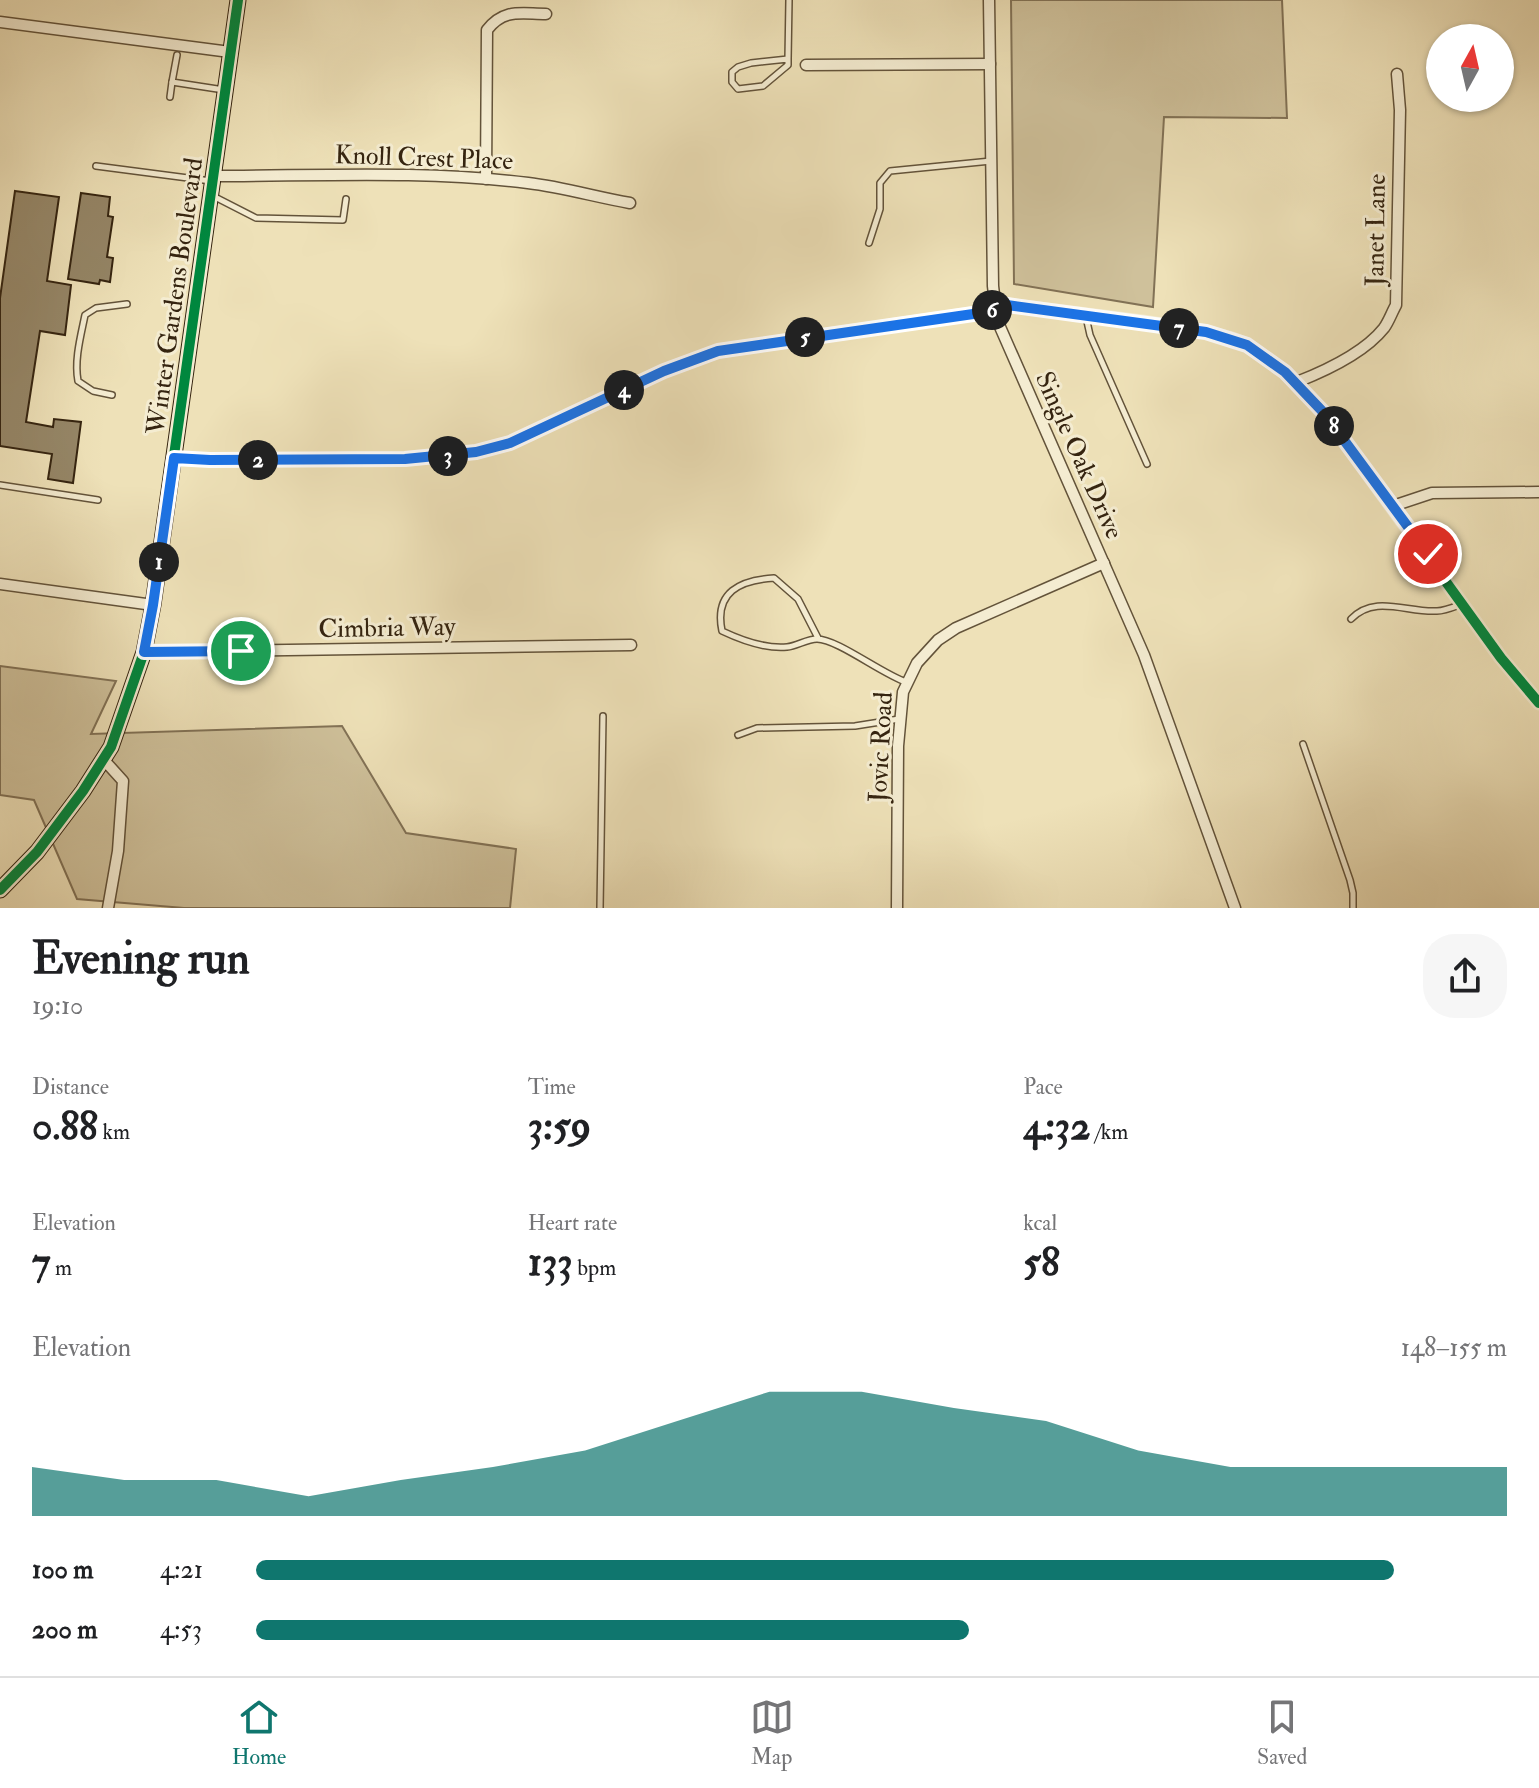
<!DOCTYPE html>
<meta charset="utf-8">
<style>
body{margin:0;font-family:"IM FELL Double Pica",serif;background:#f6f6f6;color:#202124;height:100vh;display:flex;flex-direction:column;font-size:30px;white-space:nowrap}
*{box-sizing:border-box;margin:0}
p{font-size:26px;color:#757577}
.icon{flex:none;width:44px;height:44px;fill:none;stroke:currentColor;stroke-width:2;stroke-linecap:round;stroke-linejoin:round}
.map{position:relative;height:908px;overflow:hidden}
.side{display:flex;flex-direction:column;background:#fff;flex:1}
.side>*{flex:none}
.needle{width:52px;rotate:8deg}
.controls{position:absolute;left:1426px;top:24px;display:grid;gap:16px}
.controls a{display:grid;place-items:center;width:88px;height:88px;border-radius:50%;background:#fff;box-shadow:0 2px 6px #0004;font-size:40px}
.pin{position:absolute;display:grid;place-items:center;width:68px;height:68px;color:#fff;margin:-34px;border:4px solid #fff;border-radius:50%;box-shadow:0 2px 8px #0007}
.km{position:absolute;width:40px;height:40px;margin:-20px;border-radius:50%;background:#222;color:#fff;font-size:22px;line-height:40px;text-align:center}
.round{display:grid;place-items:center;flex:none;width:84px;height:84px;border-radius:32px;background:#f6f6f6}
.head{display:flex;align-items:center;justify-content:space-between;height:136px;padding:0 32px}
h1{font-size:44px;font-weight:700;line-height:60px}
.metrics{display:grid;grid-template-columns:repeat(3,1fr);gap:12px;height:136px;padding:8px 32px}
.metrics div{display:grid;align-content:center}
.metrics b{font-size:40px;font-weight:700}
.metrics small{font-size:22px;font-weight:400}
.metrics p{font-size:22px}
.chart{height:224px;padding:16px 32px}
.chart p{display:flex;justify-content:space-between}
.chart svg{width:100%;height:144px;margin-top:8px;fill:#0f766e;opacity:.7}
ul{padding:0 32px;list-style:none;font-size:26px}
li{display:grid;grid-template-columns:128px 96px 1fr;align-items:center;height:60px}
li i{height:20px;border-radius:10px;background:#0f766e}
.menu{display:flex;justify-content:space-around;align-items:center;height:112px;border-top:2px solid #e0e0e0;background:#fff;font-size:22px;color:#757577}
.menu a{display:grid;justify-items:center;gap:4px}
.menu .active{color:#0f766e}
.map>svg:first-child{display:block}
.green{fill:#cfc19b;stroke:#827256;stroke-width:2}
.building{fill:#958667;stroke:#352410;stroke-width:2}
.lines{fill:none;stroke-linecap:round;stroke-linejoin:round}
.lane-casing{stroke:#63533a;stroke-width:8}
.street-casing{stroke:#63533a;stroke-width:13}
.secondary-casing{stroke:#352410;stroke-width:17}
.lane{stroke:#f4ecd1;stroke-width:5}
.street{stroke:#f4ecd1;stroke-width:10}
.secondary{stroke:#f4ecd1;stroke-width:14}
.cycleway-casing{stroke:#f4ecd1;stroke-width:15}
.cycleway{stroke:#00873e;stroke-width:10}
.route-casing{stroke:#fff;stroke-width:16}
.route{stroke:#1a73e8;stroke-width:10}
.labels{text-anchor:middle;stroke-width:6;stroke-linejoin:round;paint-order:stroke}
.street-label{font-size:26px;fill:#352410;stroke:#f4ecd1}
</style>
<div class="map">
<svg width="1539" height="908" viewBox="0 0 1539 908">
<rect width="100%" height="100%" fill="#eee1b8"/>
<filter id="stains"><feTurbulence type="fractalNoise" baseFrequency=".0025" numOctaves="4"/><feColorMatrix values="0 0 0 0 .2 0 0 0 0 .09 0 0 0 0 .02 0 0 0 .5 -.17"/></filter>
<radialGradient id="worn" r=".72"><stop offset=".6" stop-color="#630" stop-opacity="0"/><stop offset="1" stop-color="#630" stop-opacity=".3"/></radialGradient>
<g class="green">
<polygon points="1011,0 1282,0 1287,118 1164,117 1153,307 1014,284"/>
<polygon points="0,666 116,681 91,734 342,726 406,833 516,849 510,908 184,908 77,899 34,800 0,795"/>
</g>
<g class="building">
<polygon points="15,191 59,197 47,281 71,285 65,335 40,331 26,422 53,427 54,419 81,422 73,483 48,479 52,454 0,446 0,298"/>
<polygon points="81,193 110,197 108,216 113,217 107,257 113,258 110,282 100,280 99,284 68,279"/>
</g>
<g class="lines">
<g class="lane-casing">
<g id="lane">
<polyline points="177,55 172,82 224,90"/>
<polyline points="788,59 751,63 738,67 732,72 732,82 738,89 763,86 788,65 788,59 789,0"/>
<polyline points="170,97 172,82"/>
<polyline points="96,166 211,181"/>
<polyline points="211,195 256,218 343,220 346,199"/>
<polyline points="869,243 880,209 880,183 890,171 991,161"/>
<polyline points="1086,317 1090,335 1147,464"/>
<path d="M112 395 93 391 78 381C74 360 81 335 85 315L96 308 127 304"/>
<polyline points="0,485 98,500"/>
<path d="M1351 619C1375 594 1407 613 1437 611 1445 611 1454 607 1462 604"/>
<path d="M818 638 798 599 774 578C740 580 714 592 722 631 741 640 766 649 787 647 797 646 807 639 817 639 837 639 882 674 906 682"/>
<polyline points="738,735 757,728 855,726 899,719"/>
<polyline points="1303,744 1350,880 1353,893 1353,908"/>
<polyline points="600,908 603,716"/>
</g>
</g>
<g class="street-casing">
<g id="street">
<polyline points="989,0 993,286 997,320 1144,655 1235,908"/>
<polyline points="0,22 230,52"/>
<polyline points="806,65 990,64"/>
<path d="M213 176C317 176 424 170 528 183 562 187 596 197 630 203"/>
<path d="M486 179 487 30C504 8 521 14 546 14"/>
<path d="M1297 382C1325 371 1365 352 1384 328 1389 321 1392 312 1396 305L1400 110 1397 74"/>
<polyline points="174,458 210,460 405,459 476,452 510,443 664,371 718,351 985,312 1007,305 1142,322 1206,332 1232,339 1247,345 1285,372 1324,413 1501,658 1539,703"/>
<polyline points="1393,506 1432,493 1539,492"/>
<polyline points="0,584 153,605"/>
<polyline points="144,652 631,645"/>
<polyline points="103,759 123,781 118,851 108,908"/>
<polyline points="897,908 898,746 903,692 917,663 938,640 956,628 1104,563"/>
</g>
</g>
<g class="secondary-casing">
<polyline id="secondary" points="0,890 37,852 83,791 111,747 144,652 153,605 238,0"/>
</g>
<use href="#lane" class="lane"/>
<use href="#street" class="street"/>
<use href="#secondary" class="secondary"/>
<g class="cycleway-casing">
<g id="cycleway">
<polyline points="174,458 210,460 405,459 476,452 510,443 664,371 718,351 985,312 1007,305 1142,322 1206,332 1232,339 1247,345 1285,372 1324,413 1501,658 1539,703"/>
<polyline points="0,890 37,852 83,791 111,747 144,652 153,605 238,0"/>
</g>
</g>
<use href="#cycleway" class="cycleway"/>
</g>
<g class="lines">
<g class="route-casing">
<polyline id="route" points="241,651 144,652 153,605 174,458 210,460 405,459 476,452 510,443 664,371 718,351 987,312 1007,305 1206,332 1247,345 1285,372 1324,413 1428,554"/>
</g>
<use href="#route" class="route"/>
</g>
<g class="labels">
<g class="street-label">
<text transform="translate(424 157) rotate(2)" y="9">Knoll Crest Place</text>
<text transform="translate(1375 230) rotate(-89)" y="9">Janet Lane</text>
<text transform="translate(174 296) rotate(-82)" y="9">Winter Gardens Boulevard</text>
<text transform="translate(1080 455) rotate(66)" y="9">Single Oak Drive</text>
<text transform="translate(387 627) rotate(-1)" y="9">Cimbria Way</text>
<text transform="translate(880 747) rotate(-87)" y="9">Jovic Road</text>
</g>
</g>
<rect width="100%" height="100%" filter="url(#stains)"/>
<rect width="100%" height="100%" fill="url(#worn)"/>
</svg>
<div class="controls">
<a><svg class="needle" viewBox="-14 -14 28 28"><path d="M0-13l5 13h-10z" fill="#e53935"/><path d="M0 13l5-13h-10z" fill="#757577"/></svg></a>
</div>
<div class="pin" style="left:241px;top:651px;background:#1e9e55"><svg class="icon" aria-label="arrive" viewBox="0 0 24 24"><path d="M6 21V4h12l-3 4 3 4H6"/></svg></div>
<div class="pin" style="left:1428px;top:554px;background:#d93025"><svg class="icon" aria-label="check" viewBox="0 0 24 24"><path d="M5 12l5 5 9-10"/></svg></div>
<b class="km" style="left:159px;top:562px">1</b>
<b class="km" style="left:258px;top:460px">2</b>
<b class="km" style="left:448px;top:456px">3</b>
<b class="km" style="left:624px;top:390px">4</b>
<b class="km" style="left:805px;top:337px">5</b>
<b class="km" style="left:992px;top:310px">6</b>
<b class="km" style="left:1179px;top:328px">7</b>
<b class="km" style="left:1334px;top:426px">8</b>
</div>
<section class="side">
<div class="head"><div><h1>Evening run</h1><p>19:10</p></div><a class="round"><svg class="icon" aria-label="share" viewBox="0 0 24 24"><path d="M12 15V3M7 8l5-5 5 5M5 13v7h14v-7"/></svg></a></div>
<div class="metrics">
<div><p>Distance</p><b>0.88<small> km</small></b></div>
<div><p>Time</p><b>3:59</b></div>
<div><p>Pace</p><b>4:32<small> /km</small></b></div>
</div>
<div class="metrics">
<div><p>Elevation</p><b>7<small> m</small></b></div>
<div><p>Heart rate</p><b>133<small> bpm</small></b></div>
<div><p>kcal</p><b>58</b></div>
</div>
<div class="chart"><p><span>Elevation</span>148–155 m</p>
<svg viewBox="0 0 160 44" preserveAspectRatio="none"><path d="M0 44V29L10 33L20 33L30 38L40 33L50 29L60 24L70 15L80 6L90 6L100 11L110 15L120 24L130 29L140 29L150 29L160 29V44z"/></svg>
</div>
<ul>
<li><b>100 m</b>4:21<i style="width:91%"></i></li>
<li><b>200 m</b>4:53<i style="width:57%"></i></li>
</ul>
</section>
<nav class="menu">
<a class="active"><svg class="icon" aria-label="home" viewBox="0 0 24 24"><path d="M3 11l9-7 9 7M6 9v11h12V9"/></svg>Home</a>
<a><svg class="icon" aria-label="map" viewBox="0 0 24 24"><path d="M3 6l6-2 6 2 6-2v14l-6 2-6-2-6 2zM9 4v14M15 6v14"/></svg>Map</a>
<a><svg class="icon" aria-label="saved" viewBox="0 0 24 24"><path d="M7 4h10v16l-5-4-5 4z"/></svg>Saved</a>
</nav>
